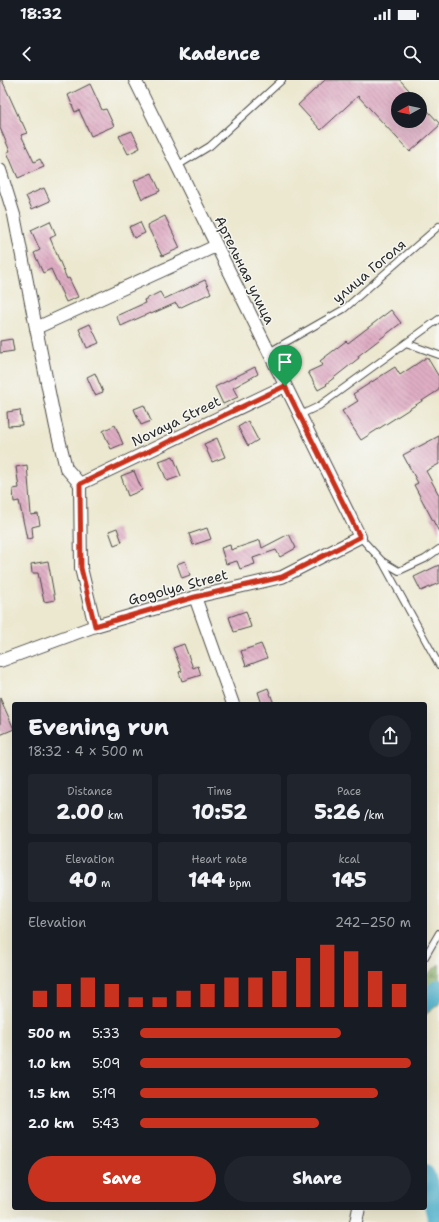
<!DOCTYPE html>
<meta charset="utf-8">
<style>
body{margin:0;font-family:"Shantell Sans",sans-serif;background:#20242c;color:#f1f3f6;height:100vh;display:flex;flex-direction:column;font-size:15px;white-space:nowrap}
*{box-sizing:border-box;margin:0}
p{font-size:13px;color:#9ea1a6}
.icon{flex:none;width:22px;height:22px;fill:none;stroke:currentColor;stroke-width:2;stroke-linecap:round;stroke-linejoin:round}
.map{position:relative;flex:1;overflow:hidden}
.drawer{position:absolute;left:12px;top:622px;width:415px;height:508px;display:flex;flex-direction:column;background:#171b24;border-radius:4px;box-shadow:0 4px 16px #0002}
.drawer>*{flex:none}
.needle{width:26px;rotate:262deg}
.controls{position:absolute;left:391px;top:12px;display:grid;gap:8px}
.controls a{display:grid;place-items:center;width:36px;height:36px;border-radius:50%;background:#171b24;box-shadow:0 4px 16px #0002;font-size:20px}
.pin{position:absolute;display:grid;place-items:center;width:34px;height:34px;color:#fff;margin:-41px -17px;border-radius:50% 50% 50% 0;rotate:-45deg;box-shadow:0 0 4px #0007}
.pin .icon{rotate:45deg}
.round{display:grid;place-items:center;flex:none;width:42px;height:42px;border-radius:21px;background:#20242c}
.overview{display:flex;align-items:center;justify-content:space-between;height:68px;padding:0 16px}
h1{font-size:22px;font-weight:800;line-height:30px}
.metrics{display:grid;grid-template-columns:repeat(3,1fr);gap:6px;height:68px;padding:4px 16px}
.metrics div{display:grid;align-content:center;border-radius:4px;background:#20242c;text-align:center}
.metrics b{font-size:20px;font-weight:800}
.metrics small{font-size:11px;font-weight:400}
.metrics p{font-size:11px}
.chart{height:112px;padding:8px 16px}
.chart p{display:flex;justify-content:space-between}
.chart svg{width:100%;height:72px;margin-top:4px;stroke:#c8321e;stroke-width:6}
.button{display:flex;gap:8px;margin-top:auto;padding:8px 16px}
.button a{flex:1;height:46px;border-radius:24px;background:#c8321e;color:#fff;font-size:16px;font-weight:800;line-height:46px;text-align:center}
.button a+a{background:#20242c;color:#f1f3f6}
ul{padding:0 16px;list-style:none;font-size:13px}
li{display:grid;grid-template-columns:64px 48px 1fr;align-items:center;height:30px}
li i{height:10px;border-radius:5px;background:#c8321e}
.status{display:flex;justify-content:space-between;align-items:center;height:28px;padding:0 20px;background:#171b24;direction:ltr}
.status svg{height:11px;fill:currentColor}
header{display:flex;justify-content:space-between;align-items:center;height:52px;padding:0 16px;background:#171b24;font-size:18px;font-weight:800}
.map>svg:first-child{display:block}
.forest{fill:url(#forest-firs);stroke:#5e724c}
.lines{fill:none;stroke-linecap:round;stroke-linejoin:round}
.river{stroke:#4db1cc;stroke-width:20}
.building{fill:url(#building-back-hatch)}
.service-casing{stroke:#484744;stroke-width:8}
.minor-casing{stroke:#484744;stroke-width:14}
.service{stroke:#fff;stroke-width:6}
.minor{stroke:#fff;stroke-width:12}
.route-casing{stroke:#fff;stroke-width:8}
.route{stroke:#c8321e;stroke-width:5}
.labels{text-anchor:middle;stroke-width:3;stroke-linejoin:round;paint-order:stroke}
.street-label{font-size:14px;fill:#2b2b2b;stroke:#f6f6f2}
</style>
<div class="status"><b>18:32</b><svg viewBox="0 0 49 12"><path d="M0 12V9h3v3zM5 12V6h3v6zM10 12V3h3v9zM15 12V0h3v12zM26 1h20v11H26zM47 4h2v5h-2z"/></svg></div>
<header><svg class="icon" aria-label="back" viewBox="0 0 24 24"><path d="M15 5l-7 7 7 7"/></svg>Kadence<svg class="icon" aria-label="search" viewBox="0 0 24 24"><circle cx="10" cy="10" r="6"/><path d="M15 15l6 6"/></svg></header>
<div class="map">
<svg width="439" height="1142" viewBox="0 0 439 1142">
<defs>
<pattern id="forest-firs" width="22" height="20" patternUnits="userSpaceOnUse"><rect width="22" height="20" fill="#91b86e"/><path d="M5 1l3.5 6h-7zM16 11l3.5 6h-7z" fill="#77965b"/></pattern>
<pattern id="building-back-hatch" width="6" height="6" patternUnits="userSpaceOnUse"><rect width="6" height="6" fill="#dfadc4"/><path d="M-1 5l2 2M0 0l6 6M5-1l2 2" fill="none" stroke="#b58d9f"/></pattern>
</defs>
<rect width="100%" height="100%" fill="#f6f6f2"/>
<filter id="ink" filterUnits="userSpaceOnUse"><feTurbulence type="fractalNoise" baseFrequency=".025" numOctaves="2"/><feDisplacementMap in="SourceGraphic" scale="8" xChannelSelector="R" yChannelSelector="G"/><feConvolveMatrix kernelMatrix="1 2 1 2 8 2 1 2 1" color-interpolation-filters="sRGB"/></filter>
<filter id="wash" filterUnits="userSpaceOnUse"><feTurbulence type="fractalNoise" baseFrequency=".012" numOctaves="4" result="noise"/><feDisplacementMap in="SourceGraphic" scale="16" xChannelSelector="R" yChannelSelector="G"/><feGaussianBlur stdDeviation="0.9" result="paint"/><feColorMatrix in="noise" values="0 0 0 0 0 0 0 0 0 0 0 0 0 0 0 0 0 1.4 0 .05"/><feComposite in="paint" operator="in"/></filter>
<g filter="url(#wash)">
<rect width="100%" height="100%" fill="#ece8d0"/>
<polygon class="forest" points="439,884 439,924 425,935 425,897"/>
<g class="lines">
<g class="river">
<polyline points="425,922 439,909"/>
<polyline points="425,1095 431,1112 438,1142"/>
</g>
</g>
<g id="blocks">
<g class="building">
<polygon points="0,0 2,0 21,42 22,42 27,53 21,55 34,82 40,79 44,87 18,98 7,72 10,71 0,48"/>
<polygon points="325,0 400,0 417,19 398,19 398,41 420,41 420,22 439,43 439,46 410,72 358,16 321,50 298,25"/>
<polygon points="90,4 102,30 106,29 114,46 91,56 79,30 75,32 68,15"/>
<polygon points="132,51 140,68 128,74 119,56"/>
<polygon points="152,93 160,111 142,119 134,101"/>
<polygon points="44,108 50,121 32,129 26,116"/>
<polygon points="165,136 180,168 162,176 147,145"/>
<polygon points="50,141 56,155 50,158 67,199 69,198 78,217 66,222 51,189 43,193 34,173 40,170 31,150"/>
<polygon points="140,142 145,153 134,158 129,147"/>
<polygon points="205,200 211,213 179,228 176,223 151,234 150,233 121,246 116,236 145,223 144,220 160,212 164,219"/>
<polygon points="391,230 401,243 358,276 359,278 326,304 327,305 318,310 308,292 323,285 320,281 346,261 348,263"/>
<polygon points="90,244 99,263 87,268 79,249"/>
<polygon points="12,259 14,271 0,273 0,261"/>
<polygon points="427,277 439,297 439,310 361,360 342,331 358,321 353,314 395,287 400,295"/>
<polygon points="255,287 258,294 233,308 238,317 223,324 215,307"/>
<polygon points="95,293 103,312 95,315 87,297"/>
<polygon points="144,325 151,341 141,345 134,329"/>
<polygon points="20,330 22,345 8,346 7,332"/>
<polygon points="248,341 258,360 248,366 238,347"/>
<polygon points="115,345 123,364 111,369 103,351"/>
<polygon points="439,356 439,384 426,391 439,415 439,452 414,405 418,403 403,375"/>
<polygon points="217,358 225,377 212,382 204,364"/>
<polygon points="173,376 181,396 167,401 159,381"/>
<polygon points="27,385 31,435 38,434 40,445 32,447 33,458 27,459 19,421 14,422 13,409 19,408 16,387"/>
<polygon points="134,391 142,410 128,416 121,396"/>
<polygon points="117,448 122,462 114,465 109,451"/>
<polygon points="207,448 211,459 193,465 189,454"/>
<polygon points="289,454 296,468 280,477 276,470 253,478 255,484 240,489 237,481 226,484 221,468 230,465 231,470 260,460 262,468"/>
<polygon points="48,481 55,520 44,522 38,493 32,493 31,484"/>
<polygon points="185,481 190,495 182,498 177,484"/>
<polygon points="439,485 439,503 421,511 414,497"/>
<polygon points="246,531 251,547 234,552 229,537"/>
<polygon points="184,564 193,588 198,586 201,595 182,601 179,592 182,591 173,568"/>
<polygon points="261,564 267,578 246,586 241,571"/>
<polygon points="268,608 274,624 262,624 258,612"/>
<polygon points="0,618 14,649 0,655"/>
</g>
</g>
</g>
<g filter="url(#ink)">
<use href="#blocks" fill-opacity="0" stroke="#484744" stroke-width="1"/>
<g class="lines">
<g class="service-casing">
<g id="service">
<polyline points="177,86 210,66 282,0"/>
<polyline points="406,263 439,275"/>
<polyline points="269,272 344,229 439,146"/>
<polyline points="300,335 319,326 439,239"/>
<polyline points="360,457 382,481 399,491 425,479 439,469"/>
<polyline points="382,481 439,585"/>
<polyline points="425,877 439,853"/>
</g>
</g>
<g class="minor-casing">
<g id="minor">
<polyline points="0,90 14,135 36,248 56,347 66,388 80,404 81,488 95,546"/>
<polyline points="36,248 216,166"/>
<polyline points="80,404 285,306"/>
<polyline points="195,517 233,624"/>
<polyline points="0,581 95,546 195,517 282,497 360,457 135,0"/>
<polyline points="356,1142 359,1128"/>
</g>
</g>
<use href="#service" class="service"/>
<use href="#minor" class="minor"/>
</g>
</g>
<g class="lines" filter="url(#ink)">
<g class="route-casing">
<polygon id="route" points="285,306 360,457 282,497 195,517 95,546 81,488 80,404"/>
</g>
<use href="#route" class="route"/>
</g>
<g class="labels">
<g class="street-label">
<text transform="translate(245 190) rotate(64)" y="5">Артельная улица</text>
<text transform="translate(369 191) rotate(-40)" y="5">улица Гоголя</text>
<text transform="translate(176 341) rotate(-26)" y="5">Novaya Street</text>
<text transform="translate(178 507) rotate(-15)" y="5">Gogolya Street</text>
</g>
</g>
</svg>
<div class="controls">
<a><svg class="needle" viewBox="-14 -14 28 28"><path d="M0-13l5 13h-10z" fill="#e53935"/><path d="M0 13l5-13h-10z" fill="#9ea1a6"/></svg></a>
</div>
<div class="pin" style="left:285px;top:306px;background:#1e9e55"><svg class="icon" aria-label="arrive" viewBox="0 0 24 24"><path d="M6 21V4h12l-3 4 3 4H6"/></svg></div>
<section class="drawer">
<div class="overview"><div><h1>Evening run</h1><p>18:32 · 4 × 500 m</p></div><a class="round"><svg class="icon" aria-label="share" viewBox="0 0 24 24"><path d="M12 15V3M7 8l5-5 5 5M5 13v7h14v-7"/></svg></a></div>
<div class="metrics">
<div><p>Distance</p><b>2.00<small> km</small></b></div>
<div><p>Time</p><b>10:52</b></div>
<div><p>Pace</p><b>5:26<small> /km</small></b></div>
</div>
<div class="metrics">
<div><p>Elevation</p><b>40<small> m</small></b></div>
<div><p>Heart rate</p><b>144<small> bpm</small></b></div>
<div><p>kcal</p><b>145</b></div>
</div>
<div class="chart"><p><span>Elevation</span>242–250 m</p>
<svg viewBox="0 0 160 44" preserveAspectRatio="none"><path d="M5 44V34M15 44V30M25 44V26M35 44V30M45 44V38M55 44V38M65 44V34M75 44V30M85 44V26M95 44V26M105 44V22M115 44V14M125 44V6M135 44V10M145 44V22M155 44V30"/></svg>
</div>
<ul>
<li><b>500 m</b>5:33<i style="width:74%"></i></li>
<li><b>1.0 km</b>5:09<i style="width:100%"></i></li>
<li><b>1.5 km</b>5:19<i style="width:88%"></i></li>
<li><b>2.0 km</b>5:43<i style="width:66%"></i></li>
</ul>
<div class="button"><a>Save</a><a>Share</a></div>
</section>
</div>
